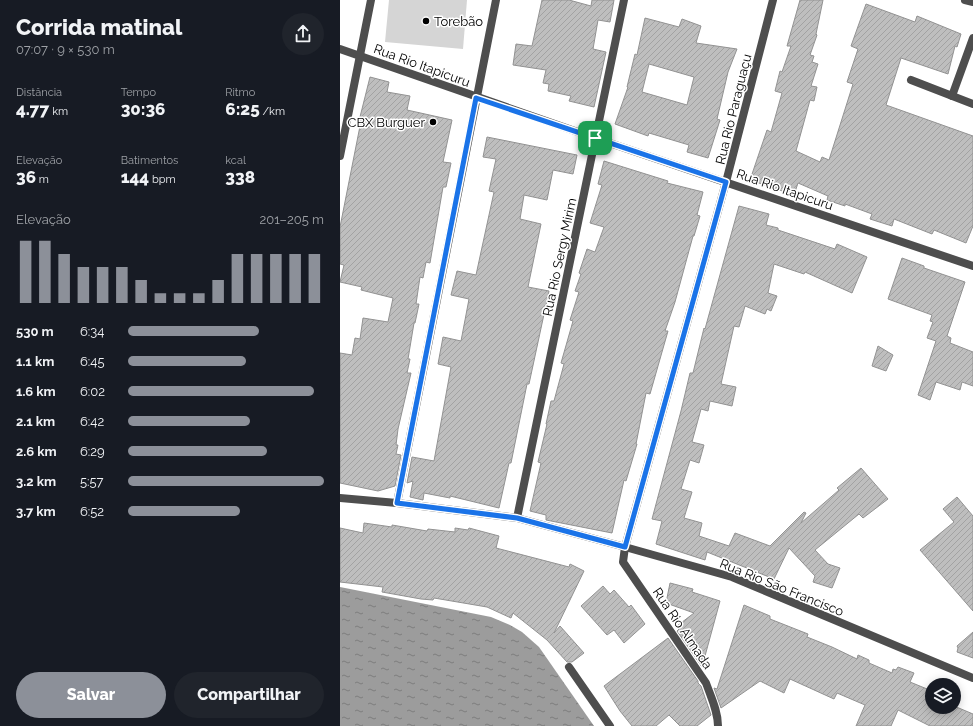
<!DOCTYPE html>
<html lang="pt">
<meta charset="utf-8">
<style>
body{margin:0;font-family:Raleway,sans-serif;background:#20242c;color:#f1f3f6;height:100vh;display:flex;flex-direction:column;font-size:15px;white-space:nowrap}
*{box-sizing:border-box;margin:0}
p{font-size:13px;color:#9ea1a6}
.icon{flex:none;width:22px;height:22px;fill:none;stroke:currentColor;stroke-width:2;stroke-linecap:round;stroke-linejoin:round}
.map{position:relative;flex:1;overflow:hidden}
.side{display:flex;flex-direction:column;background:#171b24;width:340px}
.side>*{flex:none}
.buttons{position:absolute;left:585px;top:678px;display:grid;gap:8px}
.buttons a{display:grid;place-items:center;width:36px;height:36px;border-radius:50%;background:#171b24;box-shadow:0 2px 10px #0003;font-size:20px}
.pin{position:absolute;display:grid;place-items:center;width:34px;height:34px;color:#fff;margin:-17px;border-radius:8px;box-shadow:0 2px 6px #0006}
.round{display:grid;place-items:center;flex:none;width:42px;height:42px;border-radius:21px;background:#20242c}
.headline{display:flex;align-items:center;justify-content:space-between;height:68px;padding:0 16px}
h1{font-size:22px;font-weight:800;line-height:30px}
.figures{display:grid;grid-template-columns:repeat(3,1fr);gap:6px;height:68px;padding:4px 16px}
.figures div{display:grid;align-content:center}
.figures b{font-size:17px;font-weight:800}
.figures small{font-size:11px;font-weight:400}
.figures p{font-size:11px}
.chart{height:112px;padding:8px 16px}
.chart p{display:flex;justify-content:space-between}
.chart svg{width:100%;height:72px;margin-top:4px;stroke:#8c9099;stroke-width:6}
.primary-button{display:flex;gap:8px;margin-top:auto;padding:8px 16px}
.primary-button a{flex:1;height:46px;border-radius:24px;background:#8c9099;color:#fff;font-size:16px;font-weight:800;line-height:46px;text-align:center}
.primary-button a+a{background:#20242c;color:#f1f3f6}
ul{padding:0 16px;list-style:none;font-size:13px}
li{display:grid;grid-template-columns:64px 48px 1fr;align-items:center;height:30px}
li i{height:10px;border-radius:5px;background:#8c9099}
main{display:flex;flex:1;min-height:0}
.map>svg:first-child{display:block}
.green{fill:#d5d5d5}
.water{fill:url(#water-ripples)}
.building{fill:url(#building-hatch);stroke:#929292;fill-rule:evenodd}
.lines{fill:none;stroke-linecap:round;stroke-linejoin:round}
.service{stroke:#4e4e4e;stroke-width:8}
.minor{stroke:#4e4e4e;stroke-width:8}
.route-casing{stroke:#fff;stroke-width:8}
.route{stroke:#1a73e8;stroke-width:5}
.poi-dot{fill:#000;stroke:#fff;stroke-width:1.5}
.labels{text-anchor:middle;stroke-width:3;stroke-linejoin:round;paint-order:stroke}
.poi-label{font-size:13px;fill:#000;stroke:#fff;text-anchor:start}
.street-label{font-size:13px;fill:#000;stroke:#fff}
</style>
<main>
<section class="side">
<div class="headline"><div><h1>Corrida matinal</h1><p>07:07 · 9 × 530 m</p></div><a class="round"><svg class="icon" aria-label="share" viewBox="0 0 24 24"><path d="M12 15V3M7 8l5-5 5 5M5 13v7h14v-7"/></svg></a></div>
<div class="figures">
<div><p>Distância</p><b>4.77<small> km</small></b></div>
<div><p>Tempo</p><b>30:36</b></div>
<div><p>Ritmo</p><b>6:25<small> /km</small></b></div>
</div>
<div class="figures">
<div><p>Elevação</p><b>36<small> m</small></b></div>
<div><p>Batimentos</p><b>144<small> bpm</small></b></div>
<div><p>kcal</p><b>338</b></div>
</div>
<div class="chart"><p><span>Elevação</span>201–205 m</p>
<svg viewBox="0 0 160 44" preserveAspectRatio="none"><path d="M5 44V6M15 44V6M25 44V14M35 44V22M45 44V22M55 44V22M65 44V30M75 44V38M85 44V38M95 44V38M105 44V30M115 44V14M125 44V14M135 44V14M145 44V14M155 44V14"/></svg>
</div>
<ul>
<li><b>530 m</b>6:34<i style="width:67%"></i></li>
<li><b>1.1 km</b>6:45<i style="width:60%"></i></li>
<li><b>1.6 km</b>6:02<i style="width:95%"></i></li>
<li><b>2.1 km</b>6:42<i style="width:62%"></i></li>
<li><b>2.6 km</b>6:29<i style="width:71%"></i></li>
<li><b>3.2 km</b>5:57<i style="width:100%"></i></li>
<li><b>3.7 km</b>6:52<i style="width:57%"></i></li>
</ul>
<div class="primary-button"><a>Salvar</a><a>Compartilhar</a></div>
</section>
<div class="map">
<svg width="633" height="726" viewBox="0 0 633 726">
<defs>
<pattern id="water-ripples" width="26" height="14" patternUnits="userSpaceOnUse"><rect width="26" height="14" fill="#9c9c9c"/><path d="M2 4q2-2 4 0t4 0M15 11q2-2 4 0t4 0" fill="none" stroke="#7d7d7d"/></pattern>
<pattern id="building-hatch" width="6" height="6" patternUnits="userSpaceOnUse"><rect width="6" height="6" fill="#bebebe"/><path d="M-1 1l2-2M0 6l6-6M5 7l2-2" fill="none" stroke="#a2a2a2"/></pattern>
</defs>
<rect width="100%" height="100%" fill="#fff"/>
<polygon class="green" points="49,0 127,0 123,49 45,42"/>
<polygon class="water" points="0,587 151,617 170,625 182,632 199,647 254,726 0,726"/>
<g class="building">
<polygon points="202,0 229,0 251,6 252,0 274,0 270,22 258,20 253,49 266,52 254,107 229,101 231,96 208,91 209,84 203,83 206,70 173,65 176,44 192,46"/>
<polygon points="460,0 483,0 476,34 477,35 470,55 474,56 472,62 478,64 471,86 477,87 474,101 470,100 456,151 480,162 482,157 489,160 513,84 507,82 518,49 511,46 526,4 575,22 577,16 621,34 617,47 615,46 608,74 561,58 546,105 633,136 633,226 626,243 594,230 592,234 554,219 552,226 530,219 532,214 505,204 505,206 487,200 488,196 458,183 454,195 410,180 427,130 431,132 442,93 435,91 440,71 442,72 451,46 447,46"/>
<path d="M305 18 339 27 342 19 361 26 356 43 397 49 388 72 377 119 380 120 368 158 347 152 349 145 309 133 308 136 275 124 288 87H287L295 54 297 55ZM309 64 354 77 347 105 302 92Z"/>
<polygon points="30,77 49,82 47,92 70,96 67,110 112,120 103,162 111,163 106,187 103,187 90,263 86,262 83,278 80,277 76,304 79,304 75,323 74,323 68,359 70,359 67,373 71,373 58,429 56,445 58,445 56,454 61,455 55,486 38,491 0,483 0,353 12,355 15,338 20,339 23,318 48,322 53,298 21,290 22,287 0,282 4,265 0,264 0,227 21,121 19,121"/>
<polygon points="147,137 237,155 233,174 213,170 207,200 184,195 180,219 201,224 188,287 209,291 189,384 187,384 171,463 169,463 159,508 110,496 110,498 84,493 83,500 70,497 73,481 67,483 72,457 94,461 111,367 98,364 103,337 121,341 129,299 111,295 117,271 136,275 154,192 149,191 156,159 143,157"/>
<polygon points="264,161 328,181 327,183 363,192 357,215 360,216 354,236 353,236 335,302 325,331 328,331 310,394 306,393 296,444 297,444 286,481 284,480 272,533 206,520 206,515 190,511 201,463 198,462 207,424 206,424 211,401 214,401 224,364 221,363 233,321 230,320 239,292 235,291 241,274 239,273 247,249 255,252 264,227 250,223 262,185 258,184"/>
<polygon points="399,206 429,214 426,225 438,228 438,230 495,249 497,244 527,257 512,293 465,272 464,274 434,264 428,293 437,296 431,311 427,309 425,314 405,306 399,327 394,326 381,384 396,387 392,406 370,401 368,411 361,409 352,442 364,445 359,463 350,460 341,489 352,492 344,518 362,523 359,536 389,546 395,533 430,546 464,512 466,513 461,523 499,490 497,488 521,468 548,499 523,518 519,514 475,550 488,564 500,568 492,588 473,582 475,576 449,548 434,579 367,552 365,560 316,544 322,521 312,519 341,411 350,373 353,373 364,328 365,329"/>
<polygon points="562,258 584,266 584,268 625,282 607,336 611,338 610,343 633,352 633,386 622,382 620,390 596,382 590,400 578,395 596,341 587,338 593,322 590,321 592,315 548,299"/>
<polygon points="538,346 553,355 546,371 532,366"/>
<polygon points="617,497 633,516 633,611 580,550 614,522 603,509"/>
<polygon points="24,523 52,527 52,525 87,531 88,529 115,532 115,528 128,530 129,528 159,536 156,548 229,567 230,564 244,571 214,633 220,626 244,653 232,662 227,662 207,640 173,613 171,618 147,607 94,598 93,600 81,599 42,592 43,587 0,582 0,528 23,533"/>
<polygon points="330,583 353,589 352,592 380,601 362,667 337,631 339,629 337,626 354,613 326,603"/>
<polygon points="263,586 270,594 274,590 289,607 291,605 305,624 284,643 274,630 267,635 241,606"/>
<polygon points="404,605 430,616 430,619 468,634 467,637 492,647 517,659 518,655 529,660 529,663 552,673 553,669 556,670 558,667 574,673 570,682 592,691 592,707 614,706 633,714 633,726 590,726 558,710 551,726 516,726 525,705 497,693 494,699 450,679 444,693 420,681 381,708 374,688 377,689"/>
<polygon points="633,632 633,658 617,652 618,648 617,646"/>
<polygon points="328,638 358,681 358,683 361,686 371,715 357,726 340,726 329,715 316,726 292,726 280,711 264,686"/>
</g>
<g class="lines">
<g class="service">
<polyline points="571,80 633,104"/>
<polyline points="612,96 633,38"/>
</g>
<g class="minor">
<polyline points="625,0 633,2"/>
<polyline points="0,49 255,138 633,266"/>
<polyline points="0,156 31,0"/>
<polyline points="0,498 57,503 177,518 285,547 392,577 633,678"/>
<polyline points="57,503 156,0"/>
<polyline points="177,518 284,0"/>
<polyline points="229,667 270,726"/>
<path d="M378 726C378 711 371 697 366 683L283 562 285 547 386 182 433 0"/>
</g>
</g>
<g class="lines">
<g class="route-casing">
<polygon id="route" points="136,98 386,182 285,547 177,518 57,503"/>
</g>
<use href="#route" class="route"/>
</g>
<g class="poi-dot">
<circle cx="86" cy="21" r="4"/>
<circle cx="93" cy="122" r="4"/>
</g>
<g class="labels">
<g class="poi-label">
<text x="94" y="26">Torebão</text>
<text x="85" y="127" text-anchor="end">CBX Burguer</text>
</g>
<g class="street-label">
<text transform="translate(82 65) rotate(20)" y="5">Rua Rio Itapicuru</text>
<text transform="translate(393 109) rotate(-76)" y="5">Rua Rio Paraguaçu</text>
<text transform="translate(445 189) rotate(19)" y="5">Rua Rio Itapicuru</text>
<text transform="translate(219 257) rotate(-78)" y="5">Rua Rio Sergy Mirim</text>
<text transform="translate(442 587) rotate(22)" y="5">Rua Rio São Francisco</text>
<text transform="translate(343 628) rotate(56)" y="5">Rua Rio Almada</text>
</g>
</g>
</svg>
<div class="buttons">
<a><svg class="icon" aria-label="layers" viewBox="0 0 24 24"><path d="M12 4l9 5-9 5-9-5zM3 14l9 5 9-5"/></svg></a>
</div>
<div class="pin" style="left:255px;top:138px;background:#1e9e55"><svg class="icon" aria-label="arrive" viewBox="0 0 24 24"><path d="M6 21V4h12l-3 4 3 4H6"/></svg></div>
</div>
</main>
